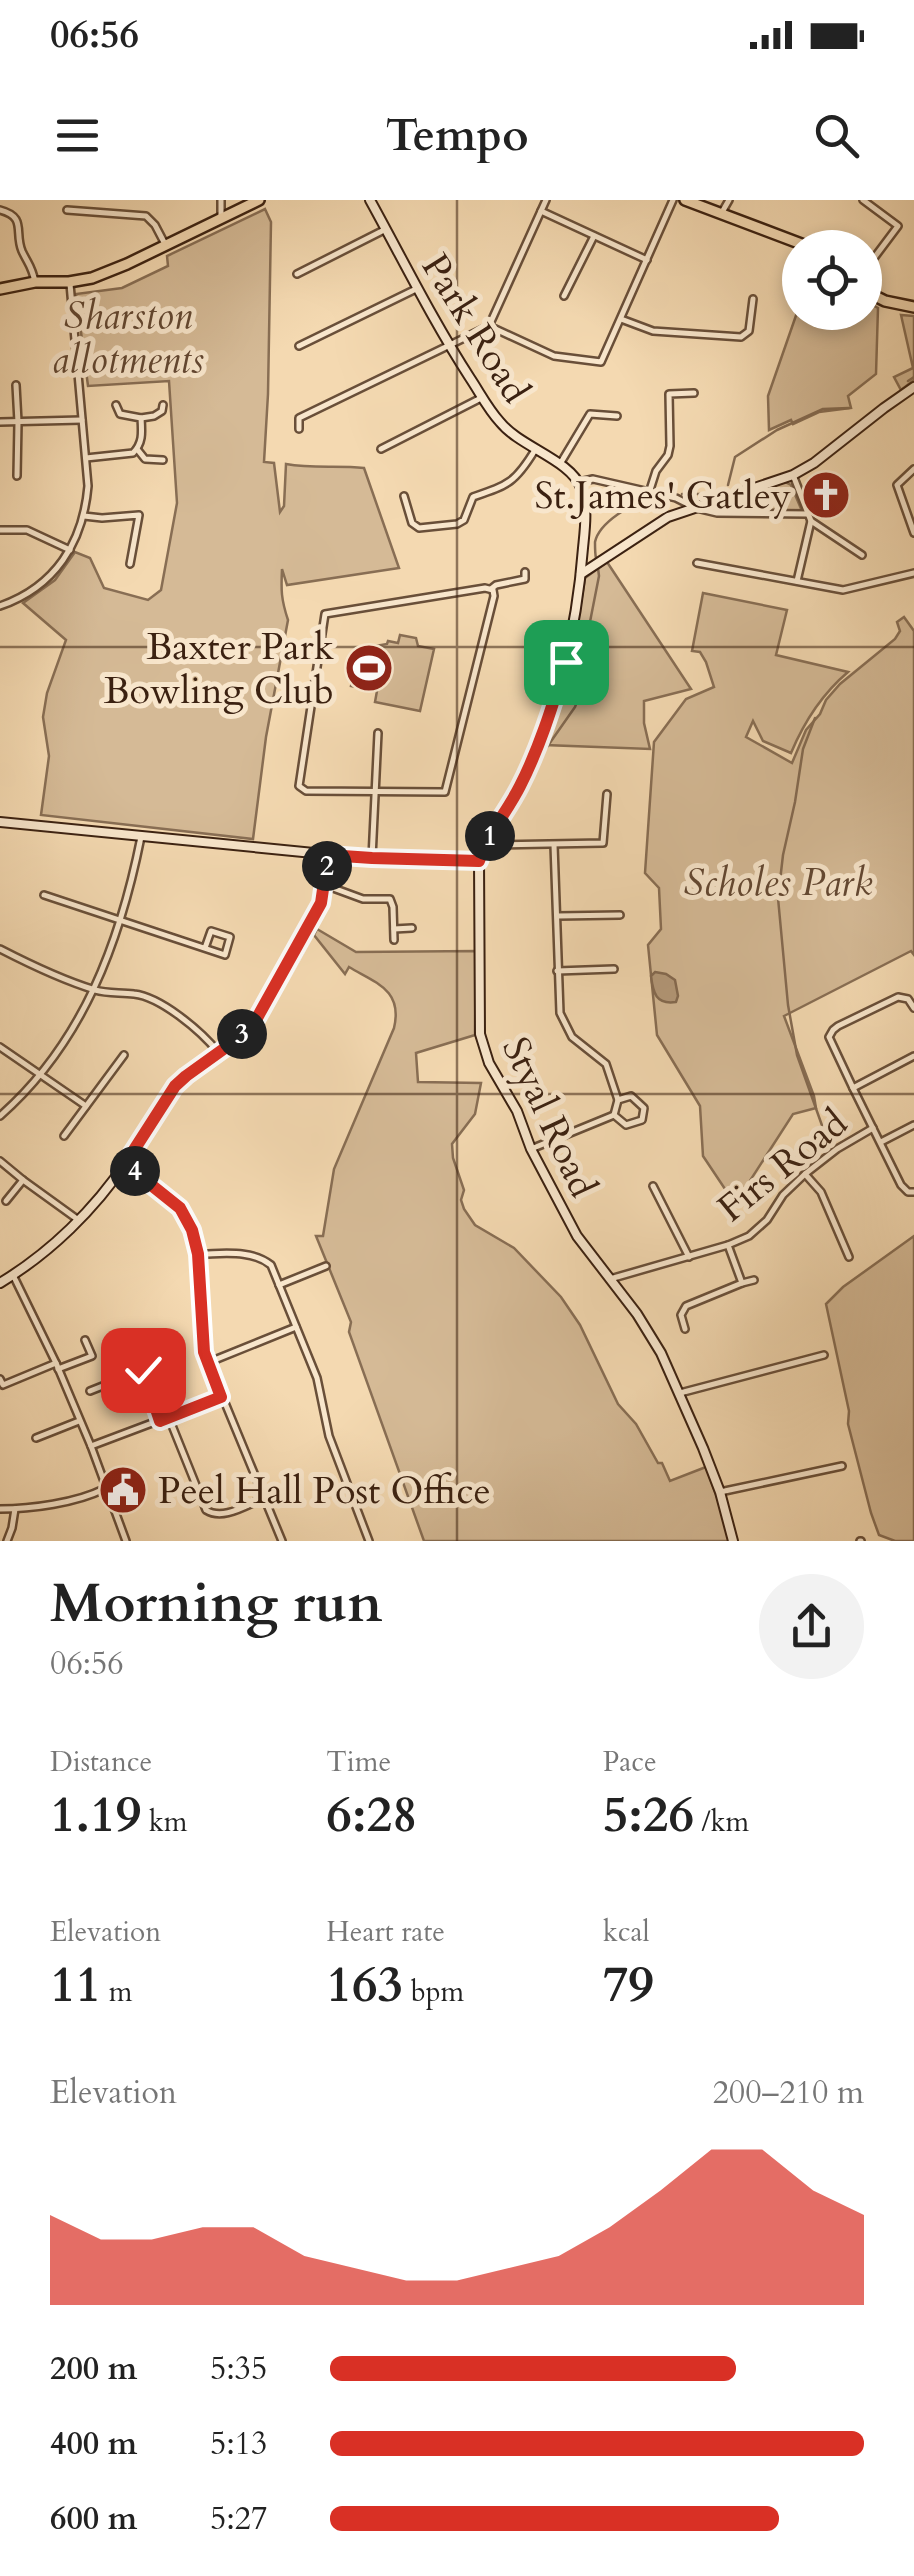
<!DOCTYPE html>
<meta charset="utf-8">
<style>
body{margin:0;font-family:Cardo,serif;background:#f2f2f2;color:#222;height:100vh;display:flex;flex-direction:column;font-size:38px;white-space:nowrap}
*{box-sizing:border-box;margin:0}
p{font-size:32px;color:#767676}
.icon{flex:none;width:55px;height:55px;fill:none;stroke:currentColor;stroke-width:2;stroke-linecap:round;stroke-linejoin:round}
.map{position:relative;height:1341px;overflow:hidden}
.details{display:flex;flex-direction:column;background:#fff;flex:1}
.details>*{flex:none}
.buttons{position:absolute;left:782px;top:30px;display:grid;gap:20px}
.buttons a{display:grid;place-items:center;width:100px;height:100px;border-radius:50%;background:#fff;box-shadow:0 5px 15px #0003;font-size:50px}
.pin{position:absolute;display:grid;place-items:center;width:85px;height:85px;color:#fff;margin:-42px;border-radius:20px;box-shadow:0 5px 15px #0006}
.km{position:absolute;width:50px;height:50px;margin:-25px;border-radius:50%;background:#222;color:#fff;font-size:28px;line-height:50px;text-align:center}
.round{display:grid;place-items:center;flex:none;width:105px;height:105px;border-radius:52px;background:#f2f2f2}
.head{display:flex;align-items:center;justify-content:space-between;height:170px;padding:0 50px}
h1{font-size:55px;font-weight:700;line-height:75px}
.stats{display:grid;grid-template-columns:repeat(3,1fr);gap:15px;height:170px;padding:10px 50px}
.stats div{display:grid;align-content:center}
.stats b{font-size:50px;font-weight:700}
.stats small{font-size:28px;font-weight:400}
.stats p{font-size:28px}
.chart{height:280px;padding:20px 50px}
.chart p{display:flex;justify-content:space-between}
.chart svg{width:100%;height:180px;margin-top:10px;fill:#d93025;opacity:.7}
ul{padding:0 50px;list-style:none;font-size:32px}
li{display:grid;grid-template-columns:160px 120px 1fr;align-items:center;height:75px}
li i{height:25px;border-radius:12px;background:#d93025}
.status{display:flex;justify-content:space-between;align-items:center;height:70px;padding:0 50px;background:#fff;direction:ltr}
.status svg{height:28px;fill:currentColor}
header{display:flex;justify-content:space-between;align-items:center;height:130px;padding:0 50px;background:#fff;font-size:45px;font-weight:700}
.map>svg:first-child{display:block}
.green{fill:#d5ba96;stroke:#886e54;stroke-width:2.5}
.water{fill:#b59a7b;stroke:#846a51;stroke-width:2.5}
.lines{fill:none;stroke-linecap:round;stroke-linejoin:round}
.stream{stroke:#846a51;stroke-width:2.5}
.street-casing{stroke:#694f39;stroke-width:10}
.secondary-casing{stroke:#3b2111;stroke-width:12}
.primary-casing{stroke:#3b2111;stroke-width:14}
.street{stroke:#f8e6cc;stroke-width:5}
.secondary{stroke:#f8e6cc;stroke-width:8}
.primary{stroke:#f4d9b1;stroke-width:9}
.route-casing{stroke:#fff;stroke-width:20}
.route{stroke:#d93025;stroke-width:12}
.grid{fill:none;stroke:#3b2111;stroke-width:2.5;stroke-opacity:0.55}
.labels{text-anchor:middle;stroke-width:10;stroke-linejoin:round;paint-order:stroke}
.park-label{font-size:38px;font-style:italic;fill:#624732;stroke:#f8e6cc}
.street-label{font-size:38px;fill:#3b2111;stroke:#f8e6cc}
.poi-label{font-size:38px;fill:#3b2111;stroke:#f8e6cc;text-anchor:end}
</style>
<div class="status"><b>06:56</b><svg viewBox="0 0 49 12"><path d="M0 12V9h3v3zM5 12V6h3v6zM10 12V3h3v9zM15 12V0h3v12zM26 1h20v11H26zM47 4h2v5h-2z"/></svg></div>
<header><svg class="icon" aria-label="menu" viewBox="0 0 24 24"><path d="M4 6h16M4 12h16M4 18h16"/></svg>Tempo<svg class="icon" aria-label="search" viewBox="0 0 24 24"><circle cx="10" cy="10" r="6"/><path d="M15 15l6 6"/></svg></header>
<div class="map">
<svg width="914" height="1341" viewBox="0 0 914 1341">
<rect width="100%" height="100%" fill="#f4d9b1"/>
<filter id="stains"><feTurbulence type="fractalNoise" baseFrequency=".002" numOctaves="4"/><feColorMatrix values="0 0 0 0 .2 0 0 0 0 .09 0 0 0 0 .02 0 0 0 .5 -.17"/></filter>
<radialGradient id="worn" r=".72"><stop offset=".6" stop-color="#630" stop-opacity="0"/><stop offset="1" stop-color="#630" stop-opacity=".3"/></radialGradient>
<g class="green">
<path d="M265 9 271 22 268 194 264 262 274 263 280 312 284 306 286 264C313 269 338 265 364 268L399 368 287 385 282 369C281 390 281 399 288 420L266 537 253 639 41 615 49 556 43 517 47 493 66 440 23 403 55 380 75 352 90 358 104 388 148 400 161 390 177 303 169 181 88 186 76 94 122 88 168 66 167 56Z"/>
<polygon points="865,101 878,108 876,174 848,196 851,208 819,212 793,224 791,220 769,230 768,196 800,104 800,112 865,112"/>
<polygon points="901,115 914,116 914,180 901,190 894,177 913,168"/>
<polygon points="785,282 791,285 802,311 721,308 720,304"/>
<polygon points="607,362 691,489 644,501 644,523 650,549 545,545 571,465 585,378"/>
<path d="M703 393 787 410 776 455 848 472C822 494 804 522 791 553L763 541 753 521 746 537 792 563 806 530 820 514 826 500 840 484 895 439 900 431 897 422 904 417 914 431V755L911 751 784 816 814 896 816 908 793 914 735 1004 703 956 700 906 657 835 648 745 661 729 659 688 645 673 654 542 686 499 714 487 706 462 700 452 692 451Z"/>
<polygon points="400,435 416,438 418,446 434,449 420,511 375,502 377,491 351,486 358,449 387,444 388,441 398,443"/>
<path d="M317 729 356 752 476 751 475 835 416 853 418 882 481 883 475 914 452 944 453 958 464 990 461 1000 464 1009 475 1025 514 1048 561 1097 580 1125 618 1204 636 1224 658 1263H662L670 1281 706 1267 728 1328 730 1341H424L349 1132 351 1122 316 1036H323L334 969 394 828C403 790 376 783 349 767L345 774 314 735Z"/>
<polygon points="914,1036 914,1341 895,1341 879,1335 871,1313 848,1224 849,1211 826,1104 843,1087"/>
</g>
<path class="water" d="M655 772 666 774 675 780 678 796 676 802C656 805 653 793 651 776Z"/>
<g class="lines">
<g class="stream">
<polyline points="908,181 914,177"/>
<polyline points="728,285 735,257 777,230 823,209 849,208"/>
<polyline points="682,294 705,294 719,290"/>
<path d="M596 358C595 354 595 346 595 342 599 323 633 301 652 300 657 300 663 301 668 302"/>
<polyline points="815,518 803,549 795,602 783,655 778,698 788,805 797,855 830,948"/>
<polyline points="547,547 575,507 592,462 587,437 599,376 598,368"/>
</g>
<g class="street-casing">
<g id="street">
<polyline points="221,0 221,18"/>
<polyline points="863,0 898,26 865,70"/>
<path d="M0 10C27 17 14 32 22 51 28 64 32 66 35 82"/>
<polyline points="67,10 146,16 155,25 166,46"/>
<polyline points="541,11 647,60"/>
<polyline points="721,14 729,0"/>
<polyline points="297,74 386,29"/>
<polyline points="564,96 594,36"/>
<polyline points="621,119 653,131 741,137 749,131 753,99"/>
<polyline points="489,126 546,0"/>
<polyline points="299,146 416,89"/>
<polyline points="16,185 18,222 17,276"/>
<polyline points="141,218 154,216 162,211 163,205"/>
<polyline points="0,222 82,220"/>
<polyline points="299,229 299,218 489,126 554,156 601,162 673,0"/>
<polyline points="137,249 145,259 163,260"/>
<polyline points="381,249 481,198"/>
<path d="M86 258 133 253C143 243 142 233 141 218L120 214 116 205"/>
<polyline points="560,264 590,214 617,216"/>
<polyline points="914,269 897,285 914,333"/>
<polyline points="793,275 811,321 862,355"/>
<polyline points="579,282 593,279 676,298 696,308 717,313 809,314"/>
<polyline points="649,293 656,271 668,255 670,246 669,194 694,193"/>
<path d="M404 296 412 323 419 328 457 324 464 320 473 297C508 285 515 283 535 250"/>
<polyline points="84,316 102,318 139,315 130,364"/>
<polyline points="0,330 27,330 70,350"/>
<polyline points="697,363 843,390 914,373"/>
<polyline points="797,381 811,321"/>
<polygon points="485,388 493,390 494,396 445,592 306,591 299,586 325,414"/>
<polyline points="491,389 496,385 525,379 525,372"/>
<path d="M0 406C55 387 83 343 88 286L70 84"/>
<polyline points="487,645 603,643 607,594"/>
<polyline points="554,645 560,813 572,837 606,864 618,900"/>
<polyline points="372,658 378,533"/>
<polyline points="325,685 363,699 390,699 393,707 394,740"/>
<polyline points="44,695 225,755 230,737 211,731 205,748"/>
<polyline points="558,716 620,715"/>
<polyline points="394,729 412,728"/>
<path d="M0 749C31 765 62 780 95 790 108 794 121 792 134 794 161 797 201 831 218 852"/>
<polyline points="557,771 614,769"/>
<polyline points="914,808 908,799 898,797 838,826 833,830 829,837 853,888 914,856"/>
<polyline points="0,847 86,906"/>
<polyline points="853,888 901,985 908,992 914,992"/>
<polygon points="631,896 644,908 642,920 626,925 614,915 618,900"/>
<path d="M0 916C83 843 120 742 141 637"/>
<polyline points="64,936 124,855"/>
<polyline points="881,942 914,925"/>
<polyline points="531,949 614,915"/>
<polyline points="0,961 23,980 77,1019"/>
<polyline points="126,965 180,1008 192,1030 198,1054 204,1152 282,1341"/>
<polyline points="805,974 821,992 849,1057"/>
<polyline points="653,986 689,1057"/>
<polyline points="6,1001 23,980"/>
<path d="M198 1054C223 1054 251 1049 271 1065L317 1178 329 1236 369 1341"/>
<polyline points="13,1075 56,1163 91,1246 126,1341"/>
<polyline points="610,1079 728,1045 749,1036 767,1020 783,995 805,974 837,949 873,928"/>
<polyline points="742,1083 754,1080"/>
<polyline points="279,1085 326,1066"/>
<polyline points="685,1129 681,1115 686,1106 742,1083 728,1045"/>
<polyline points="207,1163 296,1127"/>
<polyline points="58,1169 92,1156 85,1140"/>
<polyline points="0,1179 3,1185 56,1163"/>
<polyline points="90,1191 143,1170 160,1221"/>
<polyline points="680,1193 824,1155"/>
<path d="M169 1218 206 1310C223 1321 246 1305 264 1298"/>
<polyline points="36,1238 79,1221"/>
<polyline points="91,1246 221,1197"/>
<polyline points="720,1292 842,1266"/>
<path d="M0 1309C31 1309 76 1303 104 1289"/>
<polyline points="7,1341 12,1328 15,1309"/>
<polyline points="860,1341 861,1341"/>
</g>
</g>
<g class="secondary-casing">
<g id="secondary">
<path d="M370 0C403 60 433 121 470 178 480 193 488 209 500 222 520 247 571 260 581 288 588 307 585 328 583 348 577 428 557 517 519 588 506 613 488 634 479 661L480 834 489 863 517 911 531 949 577 1036 637 1114 661 1153 703 1248 720 1292 733 1341"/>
<polyline points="581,374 668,317 793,275 814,263 884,208 914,187"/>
<polyline points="0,622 364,658 479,661"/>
<path d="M0 1083C50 1053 95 1009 127 961 142 937 154 911 172 890 192 866 221 853 244 832 266 812 313 729 322 700 326 685 327 670 328 655"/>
</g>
</g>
<g class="primary-casing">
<g id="primary">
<polyline points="685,0 812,48"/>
<polyline points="0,89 35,82 69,82 92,78 127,64 259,0"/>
<polyline points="865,91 885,101 914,107"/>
</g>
</g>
<use href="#street" class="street"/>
<use href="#secondary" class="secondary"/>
<use href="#primary" class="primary"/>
</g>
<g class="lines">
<g class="route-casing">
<path id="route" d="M143 1170 160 1221 221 1197 204 1152 198 1054 192 1030 180 1008 125 964 175 886 186 876 225 848 257 818 321 703 328 655 372 658 479 661C488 633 507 612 520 586 540 547 553 504 566 462"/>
</g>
<use href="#route" class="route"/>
</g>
<path class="grid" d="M457 0V1341M0 447H914M0 894H914"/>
<defs>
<g id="church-disc" transform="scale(2.5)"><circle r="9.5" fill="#8f2418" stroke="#f8e6cc"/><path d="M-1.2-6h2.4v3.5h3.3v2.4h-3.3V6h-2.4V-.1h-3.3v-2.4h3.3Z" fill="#fff"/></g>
<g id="stadium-disc" transform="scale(2.5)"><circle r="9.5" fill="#8f2418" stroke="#f8e6cc"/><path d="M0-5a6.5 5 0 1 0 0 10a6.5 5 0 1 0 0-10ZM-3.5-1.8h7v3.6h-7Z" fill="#fff"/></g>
<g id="civic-disc" transform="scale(2.5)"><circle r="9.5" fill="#8f2418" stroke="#f8e6cc"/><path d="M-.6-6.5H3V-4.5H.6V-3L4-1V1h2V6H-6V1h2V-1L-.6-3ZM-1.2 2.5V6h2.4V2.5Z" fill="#fff"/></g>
</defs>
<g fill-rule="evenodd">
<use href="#church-disc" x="826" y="295"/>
<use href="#stadium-disc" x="369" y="468"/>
<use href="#civic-disc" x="123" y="1290"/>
</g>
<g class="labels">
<g class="park-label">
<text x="128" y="128">Sharston<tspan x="128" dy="44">allotments</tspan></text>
<text x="778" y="695">Scholes Park</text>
</g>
<g class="street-label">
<text transform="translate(476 128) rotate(58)" y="13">Park Road</text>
<text transform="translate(550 917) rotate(65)" y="13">Styal Road</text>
<text transform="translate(782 965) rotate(-39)" y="13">Firs Road</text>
</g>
<g class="poi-label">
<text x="791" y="308">St.James' Gatley</text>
<text x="334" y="459">Baxter Park<tspan x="334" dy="44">Bowling Club</tspan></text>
<text x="158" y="1303" text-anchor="start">Peel Hall Post Office</text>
</g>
</g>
<rect width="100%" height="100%" filter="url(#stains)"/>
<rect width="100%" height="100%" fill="url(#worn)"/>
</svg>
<div class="buttons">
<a><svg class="icon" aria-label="locate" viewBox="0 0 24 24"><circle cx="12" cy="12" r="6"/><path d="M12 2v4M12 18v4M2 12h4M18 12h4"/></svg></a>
</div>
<div class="pin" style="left:566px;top:462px;background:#1e9e55"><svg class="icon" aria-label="arrive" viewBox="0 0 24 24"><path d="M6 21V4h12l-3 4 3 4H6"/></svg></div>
<div class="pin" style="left:143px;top:1170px;background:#d93025"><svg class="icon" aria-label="check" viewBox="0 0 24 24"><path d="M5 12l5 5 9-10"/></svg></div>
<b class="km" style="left:490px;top:636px">1</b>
<b class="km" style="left:327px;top:666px">2</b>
<b class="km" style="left:242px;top:834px">3</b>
<b class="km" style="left:135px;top:971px">4</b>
</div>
<section class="details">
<div class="head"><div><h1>Morning run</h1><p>06:56</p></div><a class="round"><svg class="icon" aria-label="share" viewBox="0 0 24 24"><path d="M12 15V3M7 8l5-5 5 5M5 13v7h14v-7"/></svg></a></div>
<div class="stats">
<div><p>Distance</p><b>1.19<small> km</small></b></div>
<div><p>Time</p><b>6:28</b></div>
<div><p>Pace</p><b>5:26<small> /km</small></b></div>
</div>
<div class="stats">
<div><p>Elevation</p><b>11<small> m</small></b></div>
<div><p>Heart rate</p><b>163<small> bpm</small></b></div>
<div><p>kcal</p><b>79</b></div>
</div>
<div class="chart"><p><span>Elevation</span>200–210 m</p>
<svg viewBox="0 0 160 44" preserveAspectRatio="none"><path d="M0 44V22L10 28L20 28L30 25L40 25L50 32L60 35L70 38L80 38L90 35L100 32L110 25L120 16L130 6L140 6L150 16L160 22V44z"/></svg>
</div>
<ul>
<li><b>200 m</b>5:35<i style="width:76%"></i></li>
<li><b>400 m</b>5:13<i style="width:100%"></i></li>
<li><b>600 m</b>5:27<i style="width:84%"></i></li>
</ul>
</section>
